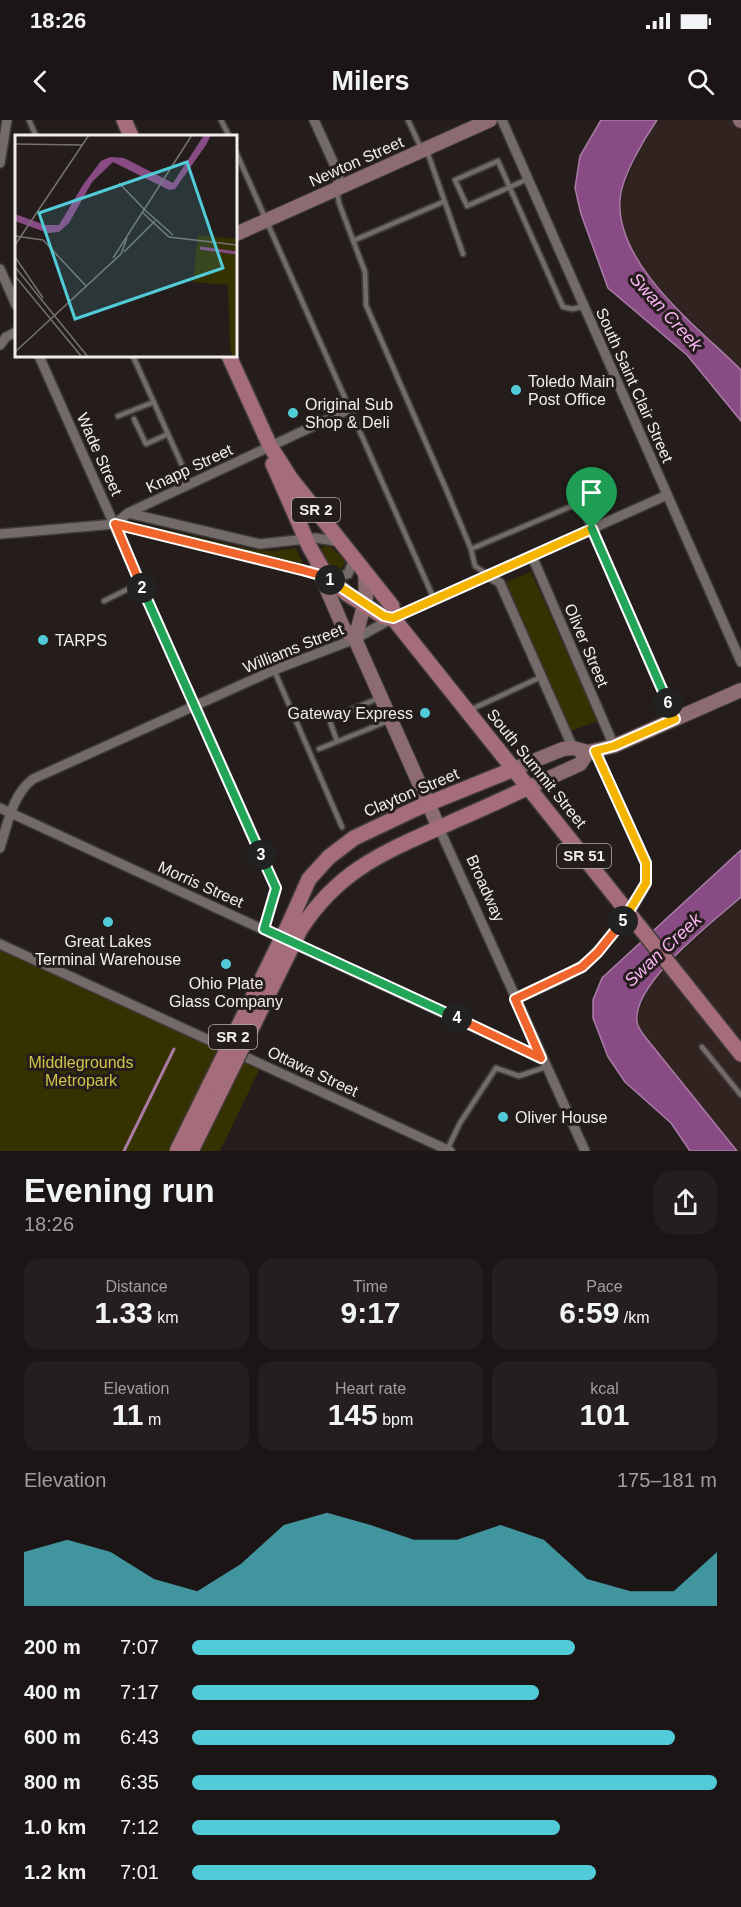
<!DOCTYPE html>
<meta charset="utf-8">
<style>
body{margin:0;font-family:Helvetica,sans-serif;background:#241f1e;color:#f1f3f6;height:100vh;display:flex;flex-direction:column;font-size:22px;white-space:nowrap}
*{box-sizing:border-box;margin:0}
p{font-size:20px;color:#a09fa0}
.icon{flex:none;width:33px;height:33px;fill:none;stroke:currentColor;stroke-width:2;stroke-linecap:round;stroke-linejoin:round}
.map{position:relative;height:1031px;overflow:hidden}
.drawer{display:flex;flex-direction:column;background:#1b1615;flex:1}
.drawer>*{flex:none}
.pin{position:absolute;display:grid;place-items:center;width:51px;height:51px;color:#fff;margin:-62px -26px;border-radius:50% 50% 50% 0;rotate:-45deg;box-shadow:0 0 6px #0007}
.pin .icon{rotate:45deg}
.km{position:absolute;width:30px;height:30px;margin:-15px;border-radius:50%;background:#222;color:#fff;font-size:16px;line-height:30px;text-align:center}
.round{display:grid;place-items:center;flex:none;width:63px;height:63px;border-radius:18px;background:#241f1e}
.summary{display:flex;align-items:center;justify-content:space-between;height:102px;padding:0 24px}
h1{font-size:33px;font-weight:700;line-height:45px}
.stats{display:grid;grid-template-columns:repeat(3,1fr);gap:9px;height:102px;padding:6px 24px}
.stats div{display:grid;align-content:center;border-radius:15px;background:#241f1e;text-align:center}
.stats b{font-size:30px;font-weight:700}
.stats small{font-size:16px;font-weight:400}
.stats p{font-size:16px}
.chart{height:168px;padding:12px 24px}
.chart p{display:flex;justify-content:space-between}
.chart svg{width:100%;height:108px;margin-top:6px;fill:#52cbd9;opacity:.7}
ul{padding:0 24px;list-style:none;font-size:20px}
li{display:grid;grid-template-columns:96px 72px 1fr;align-items:center;height:45px}
li i{height:15px;border-radius:8px;background:#52cbd9}
.status{display:flex;justify-content:space-between;align-items:center;height:42px;padding:0 30px;background:#1b1615;direction:ltr}
.status svg{height:16px;fill:currentColor}
header{display:flex;justify-content:space-between;align-items:center;height:78px;padding:0 24px;background:#1b1615;font-size:27px;font-weight:700}
.map>svg:first-child{display:block}
.built{fill:#312420}
.green{fill:#353101}
.water{fill:#894b84;stroke:#a87ca4;stroke-width:1.5}
.lines{fill:none;stroke-linecap:round;stroke-linejoin:round}
.stream{stroke:#a87ca4;stroke-width:3}
.lane-casing{stroke:#3f3b39;stroke-width:8}
.street-casing{stroke:#3f3b39;stroke-width:12}
.secondary-casing{stroke:#3f3b39;stroke-width:16}
.primary-casing{stroke:#3f3b39;stroke-width:18}
.lane{stroke:#736b69;stroke-width:4.5}
.street{stroke:#736b69;stroke-width:9}
.secondary{stroke:#8c6b71;stroke-width:14}
.primary{stroke:#a56c79;stroke-width:15}
.primary-bridge-casing{stroke:#3f3b39;stroke-width:18;stroke-linecap:butt}
.primary-bridge{stroke:#a56c79;stroke-width:15}
.split-1-casing{stroke:#fff;stroke-width:12}
.split-2-casing{stroke:#fff;stroke-width:12}
.split-3-casing{stroke:#fff;stroke-width:12}
.split-4-casing{stroke:#fff;stroke-width:12}
.split-5-casing{stroke:#fff;stroke-width:12}
.split-6-casing{stroke:#fff;stroke-width:12}
.split-7-casing{stroke:#fff;stroke-width:12}
.split-1{stroke:#f5b400;stroke-width:8}
.split-2{stroke:#f0652b;stroke-width:8}
.split-3{stroke:#22a559;stroke-width:8}
.split-4{stroke:#22a559;stroke-width:8}
.split-5{stroke:#f0652b;stroke-width:8}
.split-6{stroke:#f5b400;stroke-width:8}
.split-7{stroke:#22a559;stroke-width:8}
.poi-dot{fill:#52cbd9;stroke:#241d1c;stroke-width:2}
.labels{text-anchor:middle;stroke-width:6;stroke-linejoin:round;paint-order:stroke}
.shield{fill:#241d1c;stroke:#b4afae;stroke-width:1.5}
.shield-label{font-size:15px;font-weight:bold;fill:#f2eeed}
.street-label{font-size:16px;fill:#f2eeed;stroke:#241d1c}
.poi-label{font-size:16px;fill:#f2eeed;stroke:#241d1c;text-anchor:start}
.park-label{font-size:16px;fill:#cfc548;stroke:#241d1c}
.water-label{font-size:18px;font-style:italic;fill:#fbb4f3;stroke:#241d1c}
.inset-river{fill:none;stroke:#894b84;stroke-width:3}
.inset-road{fill:none;stroke:#767170;stroke-width:1.5}
.view{fill:#52cbd9;fill-opacity:0.15;stroke:#52cbd9;stroke-width:3}
.inset-edge{fill:none;stroke:#f2eeed;stroke-width:3}
</style>
<div class="status"><b>18:26</b><svg viewBox="0 0 49 12"><path d="M0 12V9h3v3zM5 12V6h3v6zM10 12V3h3v9zM15 12V0h3v12zM26 1h20v11H26zM47 4h2v5h-2z"/></svg></div>
<header><svg class="icon" aria-label="back" viewBox="0 0 24 24"><path d="M15 5l-7 7 7 7"/></svg>Milers<svg class="icon" aria-label="search" viewBox="0 0 24 24"><circle cx="10" cy="10" r="6"/><path d="M15 15l6 6"/></svg></header>
<div class="map">
<svg width="741" height="1031" viewBox="0 0 741 1031">
<rect width="100%" height="100%" fill="#241d1c"/>
<g class="built">
<polygon points="657,0 741,0 741,250 645,154 629,128 621,99 620,77 636,38"/>
<polygon points="741,777 741,1031 737,1031 646,918 637,904 638,891 655,858"/>
</g>
<g class="green">
<polygon points="120,399 254,430 273,431 296,428 303,444"/>
<polygon points="325,425 332,428 346,441 341,450 335,453 320,431"/>
<polygon points="531,452 598,601 571,611 506,462"/>
<polygon points="0,824 262,944 220,1031 0,1031"/>
</g>
<g class="water">
<path d="M601 0H657C644 19 622 56 620 79 615 145 698 207 741 250V301L687 235 608 168 581 94 575 68 580 36Z"/>
<path d="M741 730V777C714 801 632 863 637 902 638 908 643 914 646 918L737 1031H690L671 1003 625 962 608 937 593 898V880L602 858Z"/>
</g>
<g class="lines">
<polyline class="stream" points="124,1031 174,929"/>
<g class="lane-casing">
<g id="lane">
<polyline points="29,0 36,16"/>
<polyline points="221,0 229,16"/>
<polyline points="408,0 421,28"/>
<polyline points="427,31 463,134"/>
<polyline points="236,32 434,479"/>
<polyline points="528,59 467,86 455,60 498,41 563,187 573,189 584,186"/>
<polyline points="337,70 339,83 365,152 366,185 446,369 471,429 475,446 487,454"/>
<polyline points="355,120 443,82"/>
<polyline points="133,236 190,363"/>
<polyline points="118,296 154,282"/>
<polyline points="134,299 146,324 168,314"/>
<polyline points="579,383 674,597"/>
<polyline points="471,429 612,369"/>
<polyline points="104,481 140,463"/>
<polyline points="274,550 342,707"/>
<polyline points="470,590 541,557"/>
<polyline points="337,621 329,599 379,578"/>
<polyline points="319,629 388,601"/>
<polyline points="702,927 741,975"/>
<polyline points="447,1030 460,1003 496,948 519,956 546,947"/>
</g>
</g>
<g class="street-casing">
<g id="street">
<polyline points="314,0 339,55 337,68"/>
<polyline points="502,0 741,542"/>
<polyline points="0,43 7,0"/>
<polyline points="0,149 16,185"/>
<polyline points="0,225 6,217 16,212"/>
<polyline points="39,236 276,768 264,809"/>
<polyline points="128,393 260,424 316,418 340,422"/>
<polyline points="115,404 128,393 350,289"/>
<polyline points="0,414 115,404 333,458 348,454 354,439"/>
<polyline points="532,436 614,626"/>
<polyline points="489,456 500,463 573,628"/>
<polyline points="0,688 541,938"/>
<polyline points="439,708 585,1031"/>
<path d="M0 728C8 703 12 675 33 659L274 550 355 519 393 498 667 375"/>
<polyline points="0,824 450,1031"/>
<polyline points="515,879 564,857 591,839 629,793 641,773 646,763 646,743 595,631"/>
</g>
</g>
<g class="secondary-casing">
<g id="secondary">
<polyline points="740,0 741,1"/>
<polyline points="236,114 490,0"/>
<polyline points="317,447 344,509 355,519 439,708"/>
<polyline points="355,519 366,478 365,452"/>
<polyline points="514,649 563,629 573,628 588,632 614,626 741,570"/>
<polyline points="529,667 580,644 588,632"/>
</g>
</g>
<g class="primary-casing">
<g id="primary">
<polyline points="124,0 131,16"/>
<polyline points="229,236 270,326 291,359 392,486 393,498 741,934"/>
<polyline points="273,344 309,426 325,454 347,474 384,497 393,498"/>
<polyline points="289,804 309,759 329,737 354,718 415,689 514,649"/>
<path d="M300 810C340 747 390 730 454 701 479 690 504 679 529 667"/>
</g>
</g>
<use href="#lane" class="lane"/>
<use href="#street" class="street"/>
<use href="#secondary" class="secondary"/>
<use href="#primary" class="primary"/>
<g class="primary-bridge-casing">
<g id="primary-bridge">
<polyline points="177,1031 289,804"/>
<polyline points="191,1031 300,810"/>
</g>
</g>
<use href="#primary-bridge" class="primary-bridge"/>
</g>
<g class="lines">
<g class="split-1-casing">
<polyline id="split-1" points="330,460 384,496 393,498 592,409"/>
</g>
<g class="split-2-casing">
<polyline id="split-2" points="142,468 115,404 302,450 327,457 330,460"/>
</g>
<g class="split-3-casing">
<polyline id="split-3" points="142,468 261,735"/>
</g>
<g class="split-4-casing">
<polyline id="split-4" points="261,735 276,768 264,809 457,898"/>
</g>
<g class="split-5-casing">
<polyline id="split-5" points="457,898 541,938 515,879 582,847 598,832 623,801"/>
</g>
<g class="split-6-casing">
<polyline id="split-6" points="623,801 646,763 646,743 595,631 614,626 675,599 668,583"/>
</g>
<g class="split-7-casing">
<polyline id="split-7" points="592,409 668,583"/>
</g>
<use href="#split-1" class="split-1"/>
<use href="#split-2" class="split-2"/>
<use href="#split-3" class="split-3"/>
<use href="#split-4" class="split-4"/>
<use href="#split-5" class="split-5"/>
<use href="#split-6" class="split-6"/>
<use href="#split-7" class="split-7"/>
</g>
<g class="poi-dot">
<circle cx="516" cy="270" r="6"/>
<circle cx="293" cy="293" r="6"/>
<circle cx="43" cy="520" r="6"/>
<circle cx="425" cy="593" r="6"/>
<circle cx="108" cy="802" r="6"/>
<circle cx="226" cy="844" r="6"/>
<circle cx="503" cy="997" r="6"/>
</g>
<g class="labels">
<g class="shield">
<rect x="292" y="378" width="48" height="24" rx="4.5"/>
<rect x="557" y="724" width="54" height="24" rx="4.5"/>
<rect x="209" y="905" width="48" height="24" rx="4.5"/>
</g>
<g class="shield-label">
<text x="316" y="395">SR 2</text>
<text x="584" y="741">SR 51</text>
<text x="233" y="922">SR 2</text>
</g>
<g class="street-label">
<text transform="translate(356 41) rotate(-24)" y="6">Newton Street</text>
<text transform="translate(635 265) rotate(66)" y="6">South Saint Clair Street</text>
<text transform="translate(100 334) rotate(66)" y="6">Wade Street</text>
<text transform="translate(189 348) rotate(-25)" y="6">Knapp Street</text>
<text transform="translate(587 525) rotate(67)" y="6">Oliver Street</text>
<text transform="translate(293 528) rotate(-22)" y="6">Williams Street</text>
<text transform="translate(537 648) rotate(51)" y="6">South Summit Street</text>
<text transform="translate(411 672) rotate(-23)" y="6">Clayton Street</text>
<text transform="translate(201 764) rotate(24)" y="6">Morris Street</text>
<text transform="translate(486 768) rotate(66)" y="6">Broadway</text>
<text transform="translate(313 951) rotate(25)" y="6">Ottawa Street</text>
</g>
<g class="poi-label">
<text x="528" y="267">Toledo Main<tspan x="528" dy="18">Post Office</tspan></text>
<text x="305" y="290">Original Sub<tspan x="305" dy="18">Shop &amp; Deli</tspan></text>
<text x="55" y="526">TARPS</text>
<text x="413" y="599" text-anchor="end">Gateway Express</text>
<text x="108" y="827" text-anchor="middle">Great Lakes<tspan x="108" dy="18">Terminal Warehouse</tspan></text>
<text x="226" y="869" text-anchor="middle">Ohio Plate<tspan x="226" dy="18">Glass Company</tspan></text>
<text x="515" y="1003">Oliver House</text>
</g>
<g class="park-label">
<text x="81" y="948">Middlegrounds<tspan x="81" dy="18">Metropark</tspan></text>
</g>
<g class="water-label">
<text transform="translate(666 192) rotate(48)" y="6">Swan Creek</text>
<text transform="translate(663 830) rotate(-43)" y="6">Swan Creek</text>
</g>
</g>
<g transform="translate(15 15)">
<rect width="222" height="222" fill="#241d1c"/>
<path d="M183 100 222 104V222H217L215 211 213 150 178 147Z" fill="#353101"/>
<path d="M189 0H196L191 10 160 54 154 55 98 27 77 47 54 88 44 97 33 98 0 86V79L30 90H44L68 50 86 26 95 22 109 23 158 48Z" fill="#894b84"/>
<path class="inset-river" d="M185 113 222 118"/>
<path class="inset-road" d="M0 9 67 10M104 48 130 75M130 75 158 100M128 78 154 102 222 110M0 101 28 105 71 151M0 110 74 0M109 117 140 86M0 122 28 163M98 123 177 0M0 132 73 222M0 141 67 222M0 217 106 119 112 103"/>
<path class="view" d="M172 27 208 133 60 184 24 78Z"/>
<rect width="222" height="222" class="inset-edge"/>
</g>
</svg>
<div class="pin" style="left:592px;top:409px;background:#1e9e55"><svg class="icon" aria-label="arrive" viewBox="0 0 24 24"><path d="M6 21V4h12l-3 4 3 4H6"/></svg></div>
<b class="km" style="left:330px;top:460px">1</b>
<b class="km" style="left:142px;top:468px">2</b>
<b class="km" style="left:261px;top:735px">3</b>
<b class="km" style="left:457px;top:898px">4</b>
<b class="km" style="left:623px;top:801px">5</b>
<b class="km" style="left:668px;top:583px">6</b>
</div>
<section class="drawer">
<div class="summary"><div><h1>Evening run</h1><p>18:26</p></div><a class="round"><svg class="icon" aria-label="share" viewBox="0 0 24 24"><path d="M12 15V3M7 8l5-5 5 5M5 13v7h14v-7"/></svg></a></div>
<div class="stats">
<div><p>Distance</p><b>1.33<small> km</small></b></div>
<div><p>Time</p><b>9:17</b></div>
<div><p>Pace</p><b>6:59<small> /km</small></b></div>
</div>
<div class="stats">
<div><p>Elevation</p><b>11<small> m</small></b></div>
<div><p>Heart rate</p><b>145<small> bpm</small></b></div>
<div><p>kcal</p><b>101</b></div>
</div>
<div class="chart"><p><span>Elevation</span>175–181 m</p>
<svg viewBox="0 0 160 44" preserveAspectRatio="none"><path d="M0 44V22L10 17L20 22L30 33L40 38L50 27L60 11L70 6L80 11L90 17L100 17L110 11L120 17L130 33L140 38L150 38L160 22V44z"/></svg>
</div>
<ul>
<li><b>200 m</b>7:07<i style="width:73%"></i></li>
<li><b>400 m</b>7:17<i style="width:66%"></i></li>
<li><b>600 m</b>6:43<i style="width:92%"></i></li>
<li><b>800 m</b>6:35<i style="width:100%"></i></li>
<li><b>1.0 km</b>7:12<i style="width:70%"></i></li>
<li><b>1.2 km</b>7:01<i style="width:77%"></i></li>
</ul>
</section>
